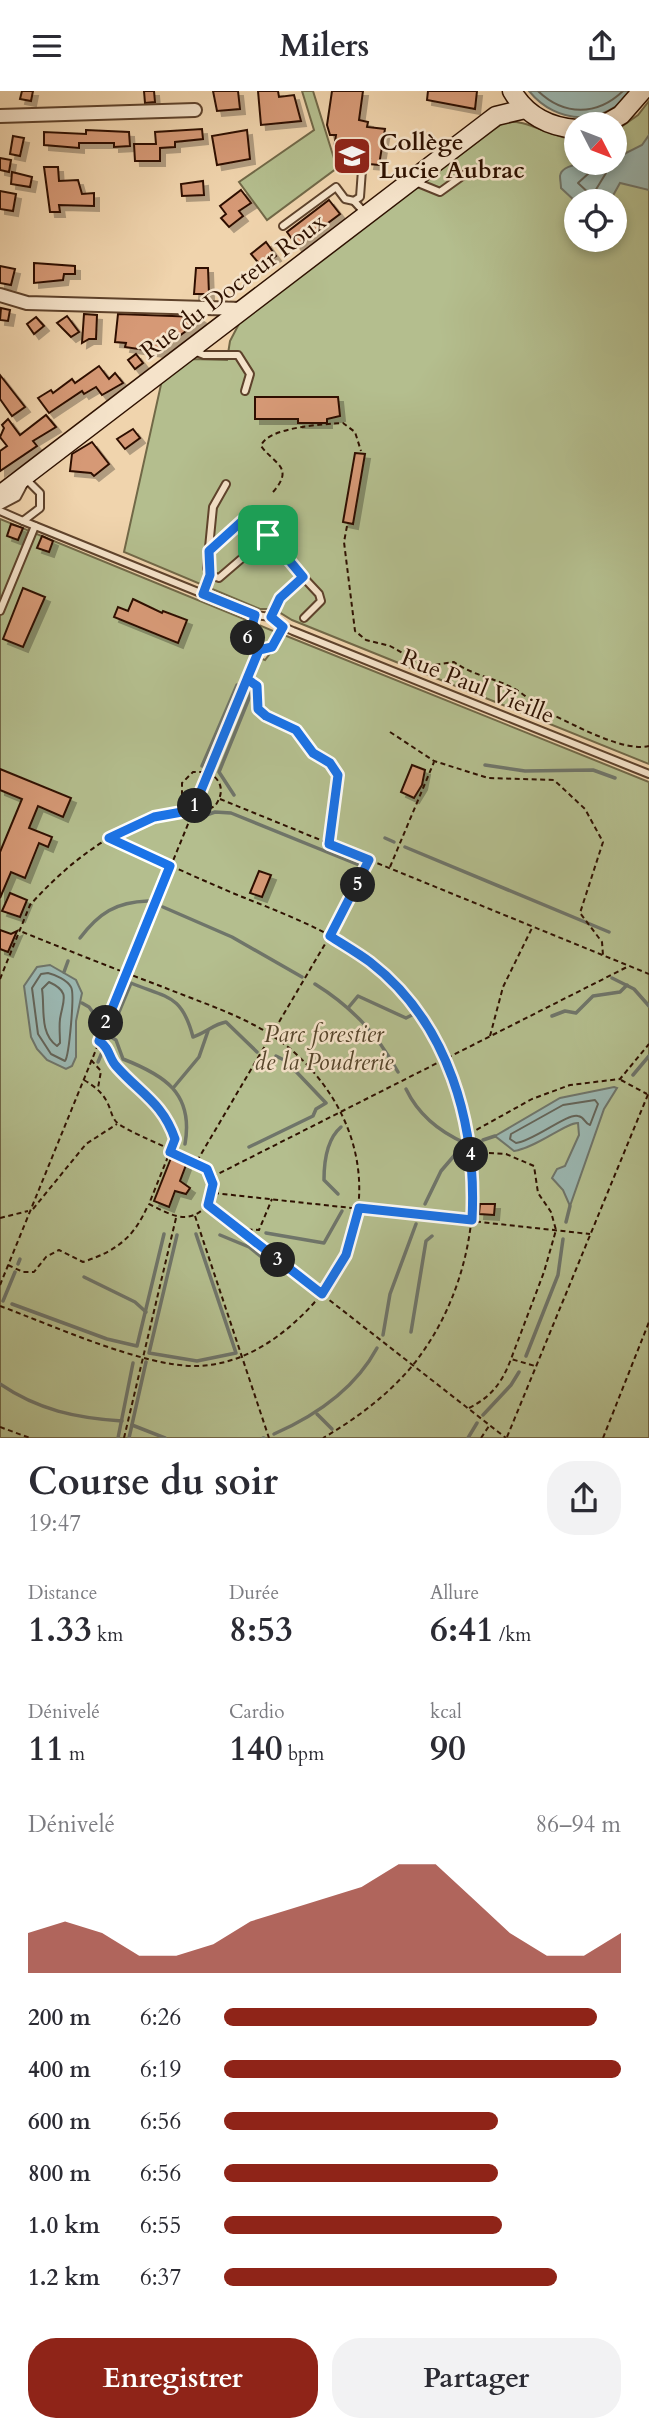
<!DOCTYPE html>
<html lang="fr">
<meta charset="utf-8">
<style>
body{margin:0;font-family:Cardo,serif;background:#f2f2f3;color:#2b2b33;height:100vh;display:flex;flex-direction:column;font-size:26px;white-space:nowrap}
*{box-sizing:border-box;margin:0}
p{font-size:23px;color:#7c7c81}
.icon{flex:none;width:38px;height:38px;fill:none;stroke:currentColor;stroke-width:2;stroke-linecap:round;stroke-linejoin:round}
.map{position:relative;height:1347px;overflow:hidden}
.side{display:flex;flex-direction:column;background:#fff;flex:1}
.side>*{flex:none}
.needle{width:46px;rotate:132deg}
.fabs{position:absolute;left:564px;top:21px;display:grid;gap:14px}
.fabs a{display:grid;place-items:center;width:63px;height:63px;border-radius:50%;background:#fff;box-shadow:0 4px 10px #0003;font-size:35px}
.pin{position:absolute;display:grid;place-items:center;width:60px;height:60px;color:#fff;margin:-30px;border-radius:14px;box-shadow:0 4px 10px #0006}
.km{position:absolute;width:35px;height:35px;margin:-18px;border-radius:50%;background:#222;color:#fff;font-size:19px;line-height:35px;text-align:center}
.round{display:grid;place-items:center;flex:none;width:74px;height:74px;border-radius:28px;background:#f2f2f3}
.summary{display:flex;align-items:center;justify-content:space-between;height:119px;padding:0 28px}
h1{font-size:38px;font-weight:600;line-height:52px}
.metrics{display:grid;grid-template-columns:repeat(3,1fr);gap:10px;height:119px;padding:7px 28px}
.metrics div{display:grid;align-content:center}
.metrics b{font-size:35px;font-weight:600}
.metrics small{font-size:19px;font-weight:400}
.metrics p{font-size:19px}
.chart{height:196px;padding:14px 28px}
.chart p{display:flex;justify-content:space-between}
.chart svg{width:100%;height:126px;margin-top:7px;fill:#8f2418;opacity:.7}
.primary-button{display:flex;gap:14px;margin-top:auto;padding:14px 28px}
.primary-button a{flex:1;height:80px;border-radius:28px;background:#8f2418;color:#fff;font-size:28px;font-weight:600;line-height:80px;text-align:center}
.primary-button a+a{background:#f2f2f3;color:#2b2b33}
ul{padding:0 28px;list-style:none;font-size:23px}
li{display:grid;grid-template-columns:112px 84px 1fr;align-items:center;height:52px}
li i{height:18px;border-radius:9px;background:#8f2418}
header{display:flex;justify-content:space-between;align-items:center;height:91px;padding:0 28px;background:#fff;font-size:32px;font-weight:600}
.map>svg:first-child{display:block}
.green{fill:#b4be8e;stroke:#716847;stroke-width:2;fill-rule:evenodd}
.water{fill:#9bb7b1;stroke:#6f756a;stroke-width:2}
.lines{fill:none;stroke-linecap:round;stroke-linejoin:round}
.shore{stroke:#646458;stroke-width:2}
.stream{stroke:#6f756a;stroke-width:3.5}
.building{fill:#d69976;stroke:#2e1100;stroke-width:2;filter:url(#shadow)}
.service-casing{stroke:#5e422b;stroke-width:10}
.minor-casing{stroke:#5e422b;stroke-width:16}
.secondary-casing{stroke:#2e1100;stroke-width:21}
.path{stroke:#2e1100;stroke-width:2;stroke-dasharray:5 3.5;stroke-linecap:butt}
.service{stroke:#f5e3ca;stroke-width:6}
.minor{stroke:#f5e3ca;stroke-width:12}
.secondary{stroke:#f5e3ca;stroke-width:18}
.route-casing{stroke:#fff;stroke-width:14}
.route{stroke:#1a73e8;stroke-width:9}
.labels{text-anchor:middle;stroke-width:5;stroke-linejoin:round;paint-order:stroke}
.poi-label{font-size:24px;font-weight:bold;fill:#2e1100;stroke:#f5e3ca;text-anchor:start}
.street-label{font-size:24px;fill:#2e1100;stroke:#f5e3ca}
.park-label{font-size:24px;font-style:italic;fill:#56452b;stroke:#f5e3ca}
</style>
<header><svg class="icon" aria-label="menu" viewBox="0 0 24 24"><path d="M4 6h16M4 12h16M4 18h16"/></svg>Milers<svg class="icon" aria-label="share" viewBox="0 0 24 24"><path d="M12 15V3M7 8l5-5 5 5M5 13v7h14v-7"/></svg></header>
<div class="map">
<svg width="649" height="1347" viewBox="0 0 649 1347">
<defs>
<filter id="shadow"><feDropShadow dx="5" dy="5" stdDeviation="0" flood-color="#0004"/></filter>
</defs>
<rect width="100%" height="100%" fill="#f0d4ad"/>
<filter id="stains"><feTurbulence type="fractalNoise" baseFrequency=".00286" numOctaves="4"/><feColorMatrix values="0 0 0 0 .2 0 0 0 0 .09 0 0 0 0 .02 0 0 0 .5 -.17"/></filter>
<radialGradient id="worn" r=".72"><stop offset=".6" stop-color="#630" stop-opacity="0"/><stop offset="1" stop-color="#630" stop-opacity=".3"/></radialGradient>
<g class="green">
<polygon points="302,0 313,0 337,77 267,129 239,91 314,39"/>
<path d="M649 10V673L292 529 274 518H260L124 461 162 289 192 268 227 269 230 250 241 229 504 31C526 27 549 46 576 49V72H614V41L638 24ZM576 110H614V149H576Z"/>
<polygon points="0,428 249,530 244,542 246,562 265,569 284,544 649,691 649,1347 0,1347"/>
<polygon points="254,532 278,542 274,552 266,558 259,557 251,548"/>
</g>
<g class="water">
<path d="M529 0H632C604 36 557 34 529 0Z"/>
<path d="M649 44V99L620 92 610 110 576 111 561 97C561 93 560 89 560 85 562 69 603 72 614 72V68L642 54Z"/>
<polygon points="50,874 76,889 82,902 76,930 76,966 72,975 66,978 47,969 37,958 31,946 24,895 37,876"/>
<path d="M614 996 617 997 604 1018 570 1115 563 1099 552 1087 557 1078 565 1075 579 1044 578 1032C567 1031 536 1057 514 1060L495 1045 560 1007Z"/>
</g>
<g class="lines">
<g class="shore">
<path d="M538 0C564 25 597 25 623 0"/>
<polyline points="592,72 589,82 578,92 592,105 606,82 600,72"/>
<path d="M48 882C56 884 67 889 71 896 75 902 69 965 65 970L51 963 38 943 32 897 41 883Z"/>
<path d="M49 891C71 901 63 909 60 928 59 936 60 944 60 952L57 955C39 942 45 917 42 898Z"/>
<path d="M595 1009 598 1013 590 1034C584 1032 585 1026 578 1025 567 1022 534 1050 516 1052L510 1048 511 1043 563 1014Z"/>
</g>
<g class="stream">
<polyline points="485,674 525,680 593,679 615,687"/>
<polyline points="202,675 237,594"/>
<polyline points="234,704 219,681 252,600"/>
<polyline points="198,727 215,721 231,722 359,774"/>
<polyline points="385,747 394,751"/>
<polyline points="405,756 609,841"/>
<polyline points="163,816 232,846 302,886"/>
<path d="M80 847C99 822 116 811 148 810"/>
<polyline points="64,881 68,870"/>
<polyline points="612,887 634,898 649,915"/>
<path d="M315 893C352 916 377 943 398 981"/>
<polyline points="82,912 89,916 100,931"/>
<polyline points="348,917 358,905 406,927 412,924"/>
<polyline points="552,925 565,920 576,922 593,905 620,901 627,894"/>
<polyline points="98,971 103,959"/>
<polyline points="633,984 649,965"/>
<polyline points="174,996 199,966 208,940"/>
<path d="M406 998C418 1023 440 1041 465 1052L441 1080 425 1113"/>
<polyline points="483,1049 495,1045"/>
<path d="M185 1053C194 1002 164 984 123 968L116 949 109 945 131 892C168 907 182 904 193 946 205 942 214 933 226 931L257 961"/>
<polyline points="249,1056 313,1025 316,1018 326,1012 286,970 276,965"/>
<path d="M338 1103 324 1089C324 1072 327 1048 341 1036"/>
<polyline points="566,1131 570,1115"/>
<polyline points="266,1142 324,1152 342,1120"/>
<polyline points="177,1144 149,1262 197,1270 236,1262 196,1143"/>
<polyline points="220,1144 249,1156 282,1182"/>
<polyline points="18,1173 20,1168"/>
<polyline points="84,1186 135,1211 146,1221"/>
<polyline points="3,1210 15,1181"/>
<polyline points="12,1213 107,1248 137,1255 164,1143"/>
<polyline points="411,1241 426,1150 432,1145"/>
<polyline points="383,1244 390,1203 416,1133"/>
<polyline points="526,1265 558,1184 563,1148"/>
<path d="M0 1293C38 1319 76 1327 122 1330"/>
<polyline points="317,1323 332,1338"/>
<polyline points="483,1324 511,1294 519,1281"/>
<polyline points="132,1334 165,1347"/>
<path d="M274 1343C315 1325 355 1298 377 1257"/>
<polyline points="118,1347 133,1272"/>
<polyline points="129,1347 146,1271"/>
<polyline points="263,1347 264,1347"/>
<polyline points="468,1347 477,1332"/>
</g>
</g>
<g class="building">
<polygon points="22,0 33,0 31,10 20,8"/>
<polygon points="144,0 154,0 155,11 145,12"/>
<polygon points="213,0 238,0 240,18 217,20"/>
<polygon points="258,0 278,0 279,6 294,4 301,30 261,34"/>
<polygon points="332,0 363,0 359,29 368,31 367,36 385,38 379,74 369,73 370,68 340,64 338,58 334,57 336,44 330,44 327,34"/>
<polygon points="428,0 477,0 475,18 427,9"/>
<polygon points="202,38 203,48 175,51 175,56 160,57 160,70 135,70 134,53 156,53 155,41"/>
<polygon points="86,39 129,41 130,55 114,56 114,52 79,52 79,57 44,54 44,41 86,43"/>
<polygon points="247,39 250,68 217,74 212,45"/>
<polygon points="13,45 24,47 20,65 10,63"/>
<polygon points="0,67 11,69 9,81 0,79"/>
<polygon points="44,76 58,76 59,90 78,89 82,103 94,102 94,115 59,114 60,121 50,121"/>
<polygon points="12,81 32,86 30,96 11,93"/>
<polygon points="203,90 204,104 182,105 181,93"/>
<polygon points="241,99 251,112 239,120 243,125 229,136 221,127 226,123 220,115"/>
<polygon points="0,100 16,103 13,120 0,118"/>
<polygon points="329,109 340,123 297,155 287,141"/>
<polygon points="266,151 276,165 261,175 251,163"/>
<polygon points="34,172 75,175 75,183 64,183 63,189 34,192"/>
<polygon points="0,175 15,178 11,194 0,192"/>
<polygon points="196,177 208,177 209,203 194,203"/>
<polygon points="1,217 10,219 8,230 0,229"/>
<polygon points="84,223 97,224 96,248 89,248 82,252"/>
<polygon points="118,223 199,226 202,228 158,261 125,256 126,252 115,251"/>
<polygon points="67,225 79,241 71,246 57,232"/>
<polygon points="36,226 44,235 34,243 27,233"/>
<polygon points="136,263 143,272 135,278 128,269"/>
<polygon points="99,275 109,288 115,282 123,292 102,304 96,296 84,303 82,300 49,322 38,307 51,299 53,302 72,288 75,292"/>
<polygon points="0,284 25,316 12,325 0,308"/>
<polygon points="255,306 338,306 340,325 327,328 327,332 298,332 298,328 255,328"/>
<polygon points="46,324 56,336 33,350 37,355 0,380 0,360 7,355 0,346 4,337 2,334 8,328 20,344"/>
<polygon points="133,338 140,347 125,358 117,348"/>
<polygon points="92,351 109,373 94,385 91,382 70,380 72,363"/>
<polygon points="355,362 365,363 353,433 343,431"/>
<polygon points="11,433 23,437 18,449 7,445"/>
<polygon points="42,445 53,450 49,461 37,457"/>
<polygon points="23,497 45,506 23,556 3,548"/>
<polygon points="133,508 162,522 163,520 187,529 178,552 114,526 118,516 128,520"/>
<polygon points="412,674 425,679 422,694 414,707 401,701"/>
<polygon points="0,678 71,707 63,726 38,715 29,737 52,746 48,756 39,752 25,787 11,781 0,807 0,761 22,708 0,699"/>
<polygon points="259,780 271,784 262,806 250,802"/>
<polygon points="10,802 27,809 20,826 2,820"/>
<polygon points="0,839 11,843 17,840 8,861 0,858"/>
<polygon points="171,1067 186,1074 180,1090 190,1097 186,1103 175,1100 169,1116 154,1110"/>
<polygon points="480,1113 495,1113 494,1124 479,1123"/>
</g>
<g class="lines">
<g class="service-casing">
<g id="service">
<polyline points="413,90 440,101 465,83"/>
<polyline points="354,110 360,106 362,79"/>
<polyline points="283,135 336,96 345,108 354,110 365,122"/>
<polyline points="194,260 204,264 238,264 250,283 245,300"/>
<polyline points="0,415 17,406 25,391"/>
<polyline points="0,420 23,430 40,417 40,402 26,388"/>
<polyline points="23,430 255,524 271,526 277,533 293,540 649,683"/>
<polyline points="209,459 252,421 275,456 319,503 321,510 304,527"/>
<polyline points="210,484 219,487 268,445"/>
<polyline points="203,503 210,484 207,477 213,416 226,393"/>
<polyline points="0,520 35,435"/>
<polyline points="271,526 280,507 303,486"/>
</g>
</g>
<g class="minor-casing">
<g id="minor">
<polyline points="0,25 195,19"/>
<polyline points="0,204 27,212 243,218"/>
</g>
</g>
<g class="secondary-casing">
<g id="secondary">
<path d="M512 0C526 24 549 36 576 38"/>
<polyline points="605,33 621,24 642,0"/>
<polyline points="0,404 488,31 496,25 525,18"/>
</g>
</g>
<g class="path">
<path d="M273 401C295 376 274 373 261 355 267 336 325 333 343 332L355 341 361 360"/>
<path d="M347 435 344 451 355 540 366 549 390 555 426 575 454 571C474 585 492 586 513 597 527 604 538 618 553 624 577 635 623 661 649 655"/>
<polyline points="251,534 248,550 259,559 272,556 280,543"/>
<polyline points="248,588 257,595 259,618 266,625 296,639 313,662 330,672 338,684 329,753"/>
<polyline points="390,641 434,670 488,687 554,689 585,718 603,751 580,822 602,851 603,864"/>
<polyline points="220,708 649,883"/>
<path d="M109 747C151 766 193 785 235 803 282 822 332 840 372 872 489 969 507 1156 413 1274 388 1304 356 1328 323 1347"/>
<polyline points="390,776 434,671"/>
<path d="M0 888 30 814C64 776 108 740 158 725 175 720 203 722 215 715 225 701 222 689 208 681H193L182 692V708L192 718"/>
<polyline points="490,945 503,896 532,837"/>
<polyline points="91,969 101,980 98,997"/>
<path d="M84 989C94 995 102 1001 107 1011 112 1020 111 1028 120 1034 140 1047 197 1067 207 1079 223 1096 207 1126 184 1126 173 1126 159 1118 149 1113L175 1048C163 1012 141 1002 117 976 108 967 111 958 99 950"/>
<polyline points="621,989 647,1003"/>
<polyline points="469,1043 532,1008 570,994 620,988 649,953"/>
<polyline points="472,1061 506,1063 534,1075 538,1102 551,1121 556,1139 544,1181 511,1268 535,1275"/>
<polyline points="197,1070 351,809 369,769"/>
<polyline points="212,1086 629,875"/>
<polyline points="214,1102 590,1143"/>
<polyline points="209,1115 506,1347"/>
<polyline points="33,1118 86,1053 117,1033"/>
<polyline points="195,1125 269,1347"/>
<polyline points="0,1127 28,1120"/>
<polyline points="239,1138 259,1139 272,1108"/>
<path d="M8 1174 23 1181H34L46 1166 59 1159 83 1171C116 1160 134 1147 148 1114"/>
<polyline points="0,1194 259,559"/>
<path d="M0 1215C52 1234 143 1276 197 1275 235 1274 269 1255 296 1230 382 1153 379 1039 295 962 259 929 207 914 163 896 115 878 67 859 20 840"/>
<path d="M469 1317C491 1306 502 1292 511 1268"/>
<polyline points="0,1336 30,1347"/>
<polyline points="507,1346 649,1001"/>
<polyline points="124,1347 176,1127"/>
<polyline points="481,1347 489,1335"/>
<polyline points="603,1347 649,1231"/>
</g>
<use href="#service" class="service"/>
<use href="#minor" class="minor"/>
<use href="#secondary" class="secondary"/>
</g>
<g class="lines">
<g class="route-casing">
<path id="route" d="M268 444 303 486 280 507 271 526 283 536 272 556 259 559 193 719 154 726 109 747 170 775 99 950C111 958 108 967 117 976 140 1002 163 1012 175 1048L170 1061 207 1078 213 1093 208 1114 322 1203 346 1164 359 1117 472 1129C477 1034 449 932 370 871 358 862 344 854 330 845L369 769 329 753 338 684 330 672 313 662 296 639 266 625 258 618 257 595 247 588 259 559 248 550 255 524 203 503 210 484 209 460 252 421 268 444"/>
</g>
<use href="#route" class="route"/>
</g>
<defs>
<g id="school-square" transform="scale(2.0125)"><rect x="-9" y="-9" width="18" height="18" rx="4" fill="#8f2418" stroke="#f5e3ca"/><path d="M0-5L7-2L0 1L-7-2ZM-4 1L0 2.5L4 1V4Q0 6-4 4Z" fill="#fff"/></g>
</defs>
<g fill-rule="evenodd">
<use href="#school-square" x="352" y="65"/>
</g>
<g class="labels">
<g class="poi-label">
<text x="379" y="59">Collège<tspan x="379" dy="28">Lucie Aubrac</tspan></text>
</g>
<g class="street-label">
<text transform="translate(233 195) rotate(-37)" y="8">Rue du Docteur Roux</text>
<text transform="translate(478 595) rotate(22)" y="8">Rue Paul Vieille</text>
</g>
<g class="park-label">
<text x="324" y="951">Parc forestier<tspan x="324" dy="28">de la Poudrerie</tspan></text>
</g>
</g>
<rect width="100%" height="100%" filter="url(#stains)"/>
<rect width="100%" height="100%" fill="url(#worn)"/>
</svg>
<div class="fabs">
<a><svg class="needle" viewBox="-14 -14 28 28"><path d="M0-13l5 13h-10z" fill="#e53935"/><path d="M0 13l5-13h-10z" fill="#7c7c81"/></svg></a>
<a><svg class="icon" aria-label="locate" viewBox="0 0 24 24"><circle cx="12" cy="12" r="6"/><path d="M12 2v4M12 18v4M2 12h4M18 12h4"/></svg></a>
</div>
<div class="pin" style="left:268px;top:444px;background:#1e9e55"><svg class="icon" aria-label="arrive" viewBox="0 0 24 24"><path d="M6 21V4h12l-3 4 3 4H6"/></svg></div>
<b class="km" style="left:195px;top:715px">1</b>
<b class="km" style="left:106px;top:932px">2</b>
<b class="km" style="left:278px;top:1169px">3</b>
<b class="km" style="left:471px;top:1064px">4</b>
<b class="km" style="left:358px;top:794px">5</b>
<b class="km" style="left:248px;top:547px">6</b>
</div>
<section class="side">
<div class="summary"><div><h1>Course du soir</h1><p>19:47</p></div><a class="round"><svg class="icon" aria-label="share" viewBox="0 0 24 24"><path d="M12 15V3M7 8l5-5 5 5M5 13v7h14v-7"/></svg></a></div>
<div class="metrics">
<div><p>Distance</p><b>1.33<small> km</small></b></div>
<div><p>Durée</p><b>8:53</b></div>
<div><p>Allure</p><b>6:41<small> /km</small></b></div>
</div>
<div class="metrics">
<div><p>Dénivelé</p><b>11<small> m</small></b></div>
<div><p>Cardio</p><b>140<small> bpm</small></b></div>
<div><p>kcal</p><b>90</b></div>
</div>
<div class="chart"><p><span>Dénivelé</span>86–94 m</p>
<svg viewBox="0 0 160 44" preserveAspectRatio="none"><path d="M0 44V30L10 26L20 30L30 38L40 38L50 34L60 26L70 22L80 18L90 14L100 6L110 6L120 18L130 30L140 38L150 38L160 30V44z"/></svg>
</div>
<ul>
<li><b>200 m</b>6:26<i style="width:94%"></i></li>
<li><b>400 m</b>6:19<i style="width:100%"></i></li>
<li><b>600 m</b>6:56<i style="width:69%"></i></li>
<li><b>800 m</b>6:56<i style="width:69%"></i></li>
<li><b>1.0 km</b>6:55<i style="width:70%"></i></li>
<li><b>1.2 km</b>6:37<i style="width:84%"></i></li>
</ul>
<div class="primary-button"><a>Enregistrer</a><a>Partager</a></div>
</section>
